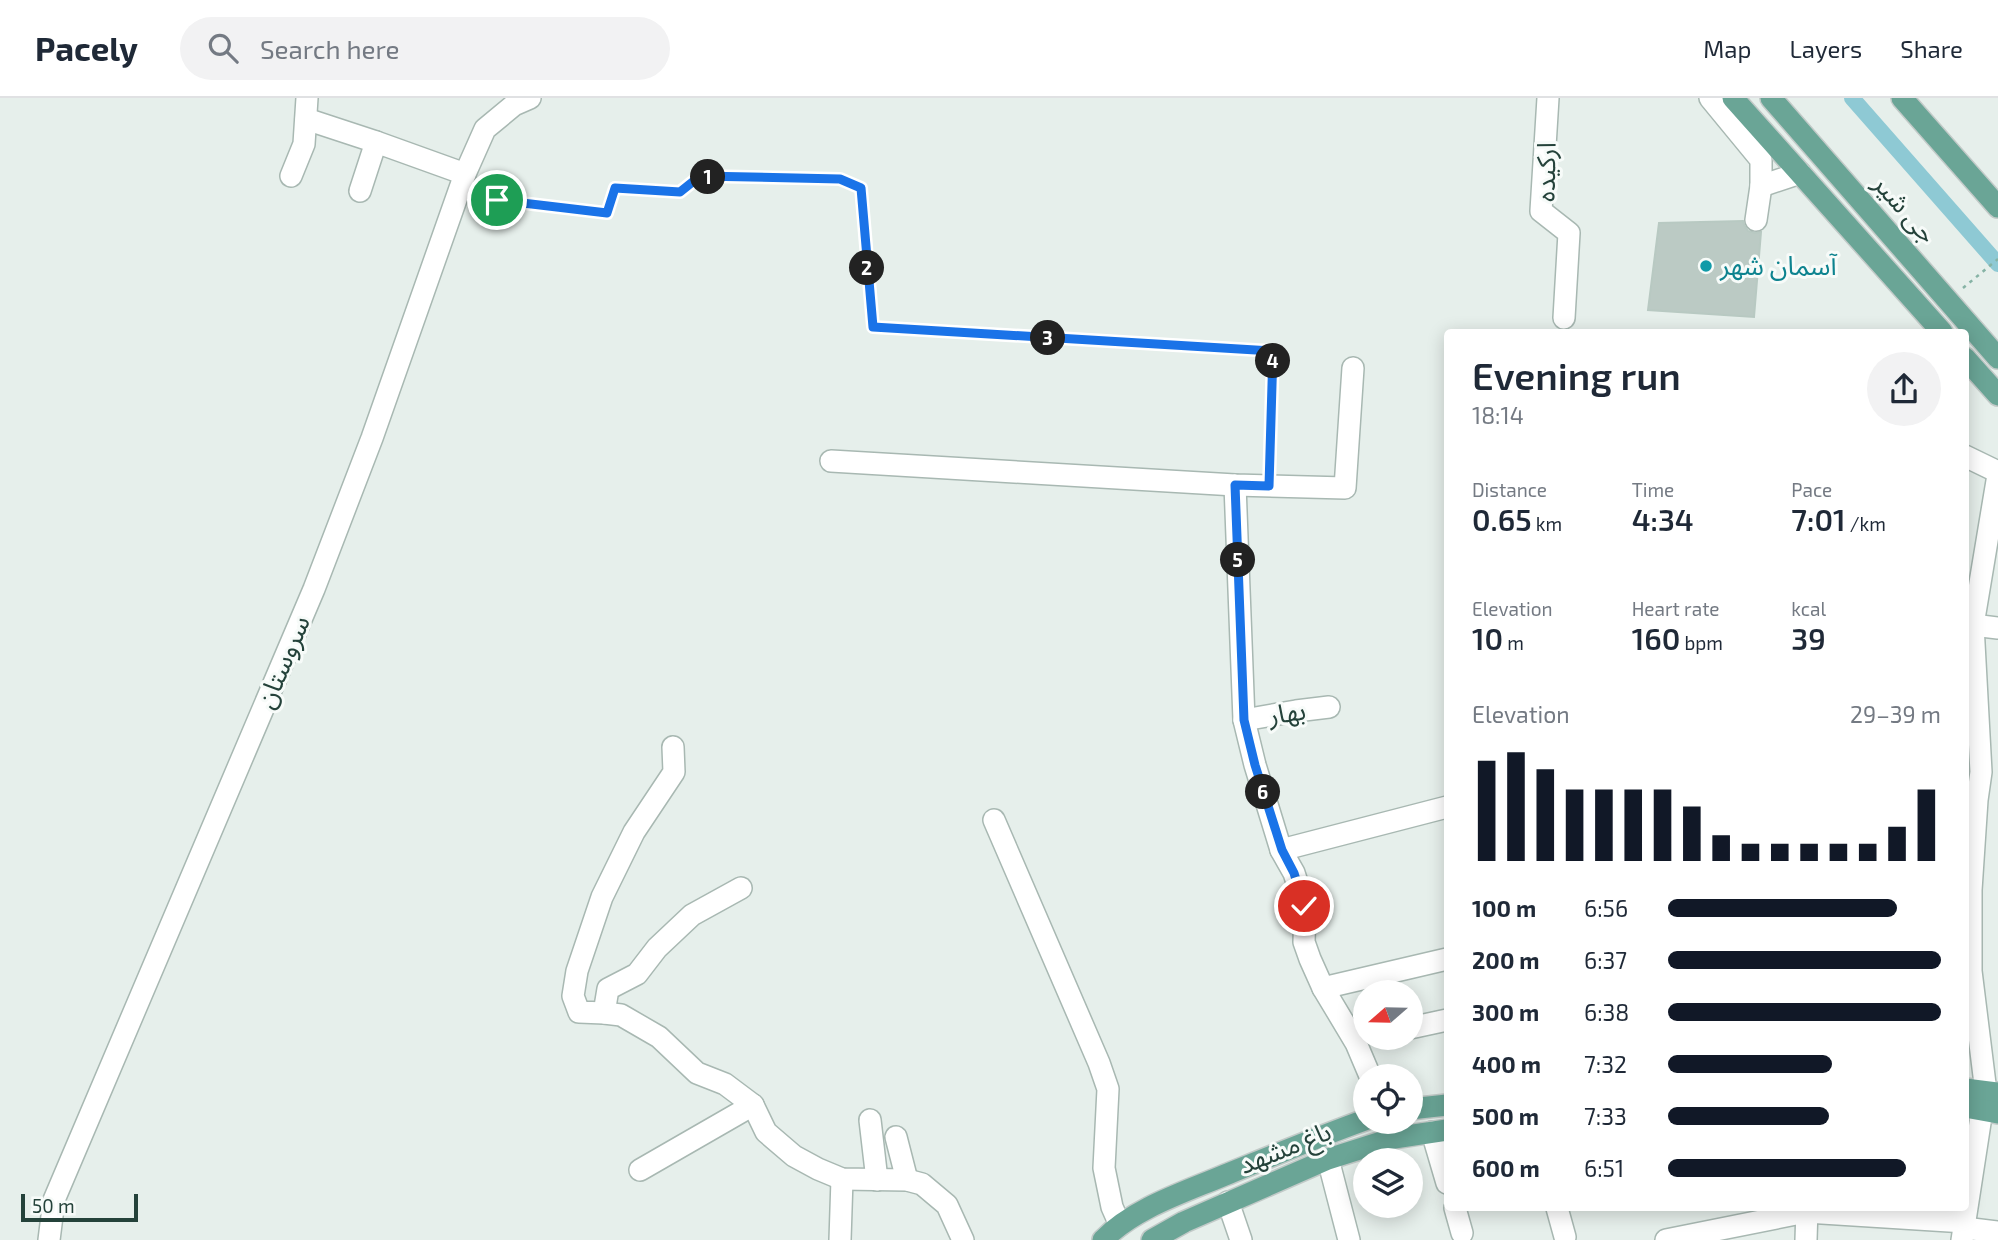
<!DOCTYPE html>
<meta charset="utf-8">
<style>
body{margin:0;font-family:"Exo 2","Noto Sans Arabic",sans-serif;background:#f2f2f3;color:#1f2937;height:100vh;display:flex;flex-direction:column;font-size:26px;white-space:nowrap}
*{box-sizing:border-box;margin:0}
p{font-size:23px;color:#747a83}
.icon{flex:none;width:38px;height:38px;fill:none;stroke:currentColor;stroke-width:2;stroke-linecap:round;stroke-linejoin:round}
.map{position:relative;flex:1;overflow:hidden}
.side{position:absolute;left:1444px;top:231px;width:525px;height:882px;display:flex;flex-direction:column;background:#fff;border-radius:7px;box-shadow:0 4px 18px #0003}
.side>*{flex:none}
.needle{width:46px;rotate:250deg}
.buttons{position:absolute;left:1353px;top:882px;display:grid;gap:14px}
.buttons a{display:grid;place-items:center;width:70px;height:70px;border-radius:50%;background:#fff;box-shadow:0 4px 18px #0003;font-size:35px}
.scale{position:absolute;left:21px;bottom:18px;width:117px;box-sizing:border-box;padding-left:7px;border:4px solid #24423a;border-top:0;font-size:19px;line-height:24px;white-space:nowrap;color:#24423a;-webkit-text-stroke:5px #f7fbf9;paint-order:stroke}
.pin{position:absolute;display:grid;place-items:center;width:60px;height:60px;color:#fff;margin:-30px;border:4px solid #fff;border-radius:50%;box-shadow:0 2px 7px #0007}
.km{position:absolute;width:35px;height:35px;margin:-18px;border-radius:50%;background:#222;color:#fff;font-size:19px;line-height:35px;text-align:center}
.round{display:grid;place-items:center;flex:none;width:74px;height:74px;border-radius:37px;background:#f2f2f3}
.headline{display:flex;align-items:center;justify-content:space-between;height:119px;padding:0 28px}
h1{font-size:38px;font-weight:600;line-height:52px}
.stats{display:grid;grid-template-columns:repeat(3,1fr);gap:10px;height:119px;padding:7px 28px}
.stats div{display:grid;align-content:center}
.stats b{font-size:30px;font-weight:600}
.stats small{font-size:19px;font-weight:400}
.stats p{font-size:19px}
.chart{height:196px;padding:14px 28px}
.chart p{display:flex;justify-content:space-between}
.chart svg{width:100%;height:126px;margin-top:7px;stroke:#111827;stroke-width:6}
ul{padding:0 28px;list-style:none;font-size:23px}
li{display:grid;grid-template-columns:112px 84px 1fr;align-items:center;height:52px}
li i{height:18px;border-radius:9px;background:#111827}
header{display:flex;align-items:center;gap:42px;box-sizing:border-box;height:98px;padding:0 35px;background:#fff;border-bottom:2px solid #e0e1e3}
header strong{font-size:33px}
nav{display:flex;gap:38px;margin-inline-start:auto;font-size:24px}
.search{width:490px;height:63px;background:#f2f2f3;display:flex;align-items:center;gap:18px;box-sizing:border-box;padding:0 24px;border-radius:38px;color:#747a83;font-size:26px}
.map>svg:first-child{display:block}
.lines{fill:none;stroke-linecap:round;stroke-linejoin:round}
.canal{stroke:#8ec9d4;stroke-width:16}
.building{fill:#bbcac4;stroke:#b8c9c2;stroke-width:2}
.minor-casing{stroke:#a8b8b2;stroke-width:24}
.major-casing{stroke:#c2cac8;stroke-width:24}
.path{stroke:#86b3a5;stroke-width:2.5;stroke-dasharray:3.5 5;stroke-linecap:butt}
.minor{stroke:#fff;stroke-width:21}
.major{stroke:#6aa596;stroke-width:21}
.route-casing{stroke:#fff;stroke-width:14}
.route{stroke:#1a73e8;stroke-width:9}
.culture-dot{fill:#0f9aa8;stroke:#f7fbf9;stroke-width:2.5}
.labels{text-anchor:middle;stroke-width:6;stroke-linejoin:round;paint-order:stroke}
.street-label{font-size:26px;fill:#24423a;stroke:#f7fbf9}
.culture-label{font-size:26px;fill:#0d838f;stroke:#f7fbf9;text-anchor:start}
</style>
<header>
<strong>Pacely</strong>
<div class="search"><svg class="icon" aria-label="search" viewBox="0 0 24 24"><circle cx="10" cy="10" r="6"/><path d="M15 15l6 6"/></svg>Search here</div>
<nav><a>Map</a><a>Layers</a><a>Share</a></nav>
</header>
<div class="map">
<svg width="1998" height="1142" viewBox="0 0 1998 1142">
<rect width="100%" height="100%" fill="#e6efeb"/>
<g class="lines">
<polyline class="canal" points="1852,0 1998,166"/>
</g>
<polygon class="building" points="1743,123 1744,127 1748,133 1755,135 1761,134 1754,219 1648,212 1659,125"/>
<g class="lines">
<g class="minor-casing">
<g id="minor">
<polyline points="1548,0 1541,113 1569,135 1564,220"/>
<polyline points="1710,0 1761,62 1761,88 1756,122"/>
<polyline points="306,21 376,44 465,76"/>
<polyline points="291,78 304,46 307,0"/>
<polyline points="1761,88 1800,75"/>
<polyline points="360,93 376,44"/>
<polyline points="1965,358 1998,374"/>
<polyline points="831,363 1235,387 1345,390 1353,270"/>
<polyline points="1235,387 1244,622 1255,667 1281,752 1294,775 1305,809 1304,844 1310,861 1323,890 1356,945 1370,978"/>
<polyline points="1973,527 1998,530"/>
<polyline points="1244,622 1296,613 1329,609"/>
<polyline points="673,649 674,674 634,734 602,799 577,873 573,898 579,914 604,915 621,917 659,939 697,975 725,986 753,1007 766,1034 794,1058 818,1071 842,1081 907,1082 922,1086 947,1107 963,1142"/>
<polyline points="994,722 1099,965 1108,991 1104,1070 1112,1109 1120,1127"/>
<polyline points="1281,752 1447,709"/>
<polyline points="1323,890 1447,861"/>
<polyline points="604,915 608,891 637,876 657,850 692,817 741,790"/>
<polyline points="1410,930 1447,922"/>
<polyline points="1986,994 1971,873 1971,792 1977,702 1981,674 1973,527 1998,377"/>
<polyline points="870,1022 877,1082"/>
<polyline points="1432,1034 1447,1085"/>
<polyline points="896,1039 907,1082"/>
<polyline points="1328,1061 1349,1142"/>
<polyline points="640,1072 753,1007"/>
<polyline points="1228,1104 1241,1142"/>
<polyline points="1455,1110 1462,1135"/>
<polyline points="1557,1110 1565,1139"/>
<polyline points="1964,1130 1998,1134"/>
<polyline points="49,1142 54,1102 314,491 372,340 465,76 485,31 514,7 530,0"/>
<polyline points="840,1142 842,1081"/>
<polyline points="1666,1142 1806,1114 1965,1124"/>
<polyline points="1806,1142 1807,1110"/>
<polyline points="1962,1142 1982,1012"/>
</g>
</g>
<g class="major-casing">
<g id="major">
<polyline points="1733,0 1942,234"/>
<polyline points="1771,0 1998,260"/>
<polyline points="1902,0 1998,109"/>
<polyline points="1965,260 1998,297"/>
<polyline points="1965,991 1998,995"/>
<polyline points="1965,1009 1998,1015"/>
<polyline points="1410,1011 1447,1007"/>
<path d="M1103 1142C1134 1110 1185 1094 1225 1077 1272 1058 1318 1039 1365 1022"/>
<polyline points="1152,1142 1184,1124 1328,1061 1394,1040 1447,1032"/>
</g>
</g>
<g class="path">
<polyline points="481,83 497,102 607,115 615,90 680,94 700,78 840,81 861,90 873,229 1273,253 1269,370"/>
<polyline points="1963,190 1998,161"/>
</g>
<use href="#minor" class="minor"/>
<use href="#major" class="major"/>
</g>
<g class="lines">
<g class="route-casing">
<polyline id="route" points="497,102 607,115 615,90 680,94 700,78 840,81 861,90 873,229 1273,253 1269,388 1235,387 1244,622 1255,667 1282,752 1294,775 1304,808"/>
</g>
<use href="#route" class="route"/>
</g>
<circle class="culture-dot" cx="1706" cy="168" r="7"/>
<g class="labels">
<g class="street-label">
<text transform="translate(1546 74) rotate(-89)" y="9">ارکیده</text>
<text transform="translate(1905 111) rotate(49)" y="9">جی شیر</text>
<text transform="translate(283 564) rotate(-67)" y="9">سروستان</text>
<text transform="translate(1287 615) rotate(-9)" y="9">بهار</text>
<text transform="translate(1285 1050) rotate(-22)" y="9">باغ مشهد</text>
</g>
<g class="culture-label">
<text x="1720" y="177">آسمان شهر</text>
</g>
</g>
</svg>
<div class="buttons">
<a><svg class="needle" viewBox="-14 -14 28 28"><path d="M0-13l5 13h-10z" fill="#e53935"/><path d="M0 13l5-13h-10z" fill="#747a83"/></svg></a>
<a><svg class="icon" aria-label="locate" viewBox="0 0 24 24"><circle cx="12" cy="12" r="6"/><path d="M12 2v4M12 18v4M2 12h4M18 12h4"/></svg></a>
<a><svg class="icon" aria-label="layers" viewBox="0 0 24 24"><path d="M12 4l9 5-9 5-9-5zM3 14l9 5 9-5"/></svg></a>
</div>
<div class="scale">50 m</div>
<div class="pin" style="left:497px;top:102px;background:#1e9e55"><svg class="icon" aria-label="arrive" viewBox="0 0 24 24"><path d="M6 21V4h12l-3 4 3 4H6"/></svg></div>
<div class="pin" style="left:1304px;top:808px;background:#d93025"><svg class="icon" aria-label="check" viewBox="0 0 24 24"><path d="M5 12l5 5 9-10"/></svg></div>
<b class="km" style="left:708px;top:79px">1</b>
<b class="km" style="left:867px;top:170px">2</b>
<b class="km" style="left:1048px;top:240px">3</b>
<b class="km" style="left:1273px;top:263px">4</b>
<b class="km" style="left:1238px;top:462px">5</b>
<b class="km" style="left:1263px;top:694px">6</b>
<section class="side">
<div class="headline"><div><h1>Evening run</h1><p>18:14</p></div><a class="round"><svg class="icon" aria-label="share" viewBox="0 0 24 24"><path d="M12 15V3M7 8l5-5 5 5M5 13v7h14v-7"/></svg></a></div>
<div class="stats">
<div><p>Distance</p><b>0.65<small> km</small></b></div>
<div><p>Time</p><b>4:34</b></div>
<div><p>Pace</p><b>7:01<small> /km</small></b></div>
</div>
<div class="stats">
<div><p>Elevation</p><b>10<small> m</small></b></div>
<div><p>Heart rate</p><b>160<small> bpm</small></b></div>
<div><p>kcal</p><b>39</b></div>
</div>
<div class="chart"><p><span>Elevation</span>29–39 m</p>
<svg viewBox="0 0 160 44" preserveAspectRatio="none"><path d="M5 44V9M15 44V6M25 44V12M35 44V19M45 44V19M55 44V19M65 44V19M75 44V25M85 44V35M95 44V38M105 44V38M115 44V38M125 44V38M135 44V38M145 44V32M155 44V19"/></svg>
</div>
<ul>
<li><b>100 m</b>6:56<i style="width:84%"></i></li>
<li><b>200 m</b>6:37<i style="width:100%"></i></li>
<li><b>300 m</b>6:38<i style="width:100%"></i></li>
<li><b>400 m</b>7:32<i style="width:60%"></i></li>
<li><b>500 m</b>7:33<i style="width:59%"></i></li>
<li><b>600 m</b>6:51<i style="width:87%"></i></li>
</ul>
</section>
</div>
